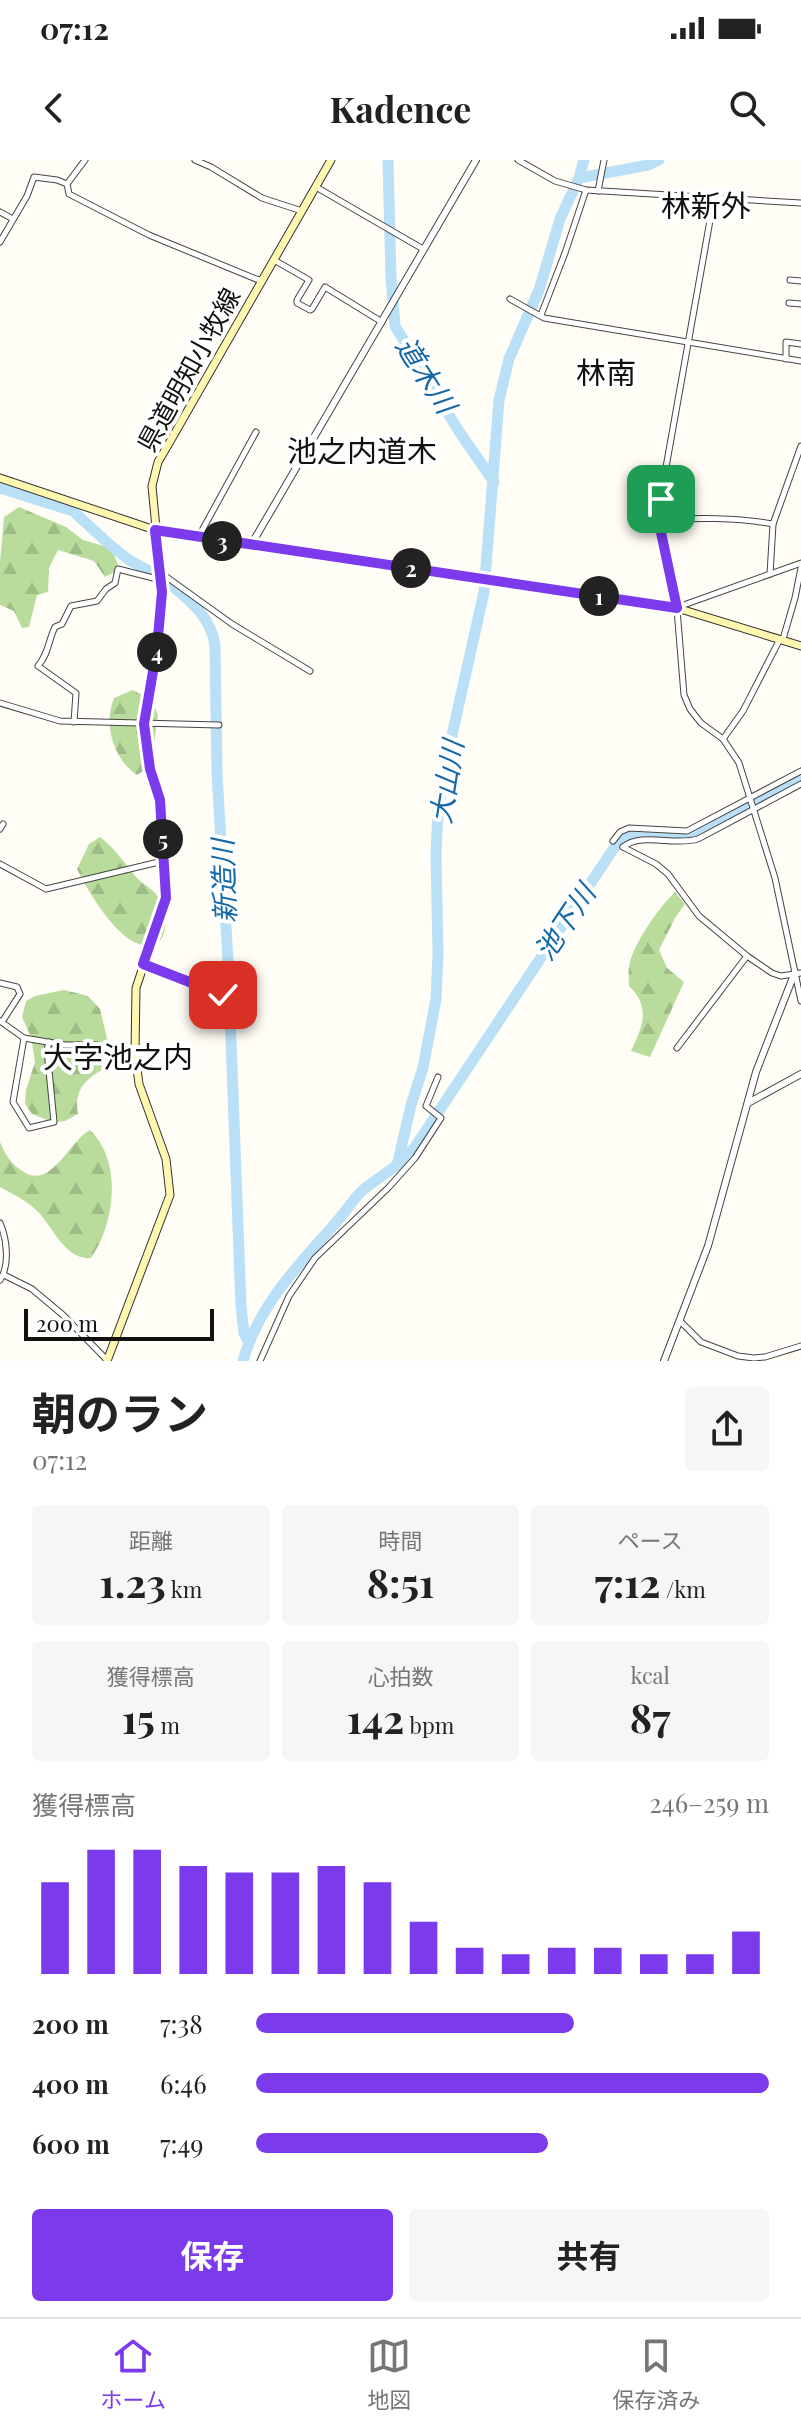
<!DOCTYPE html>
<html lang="ja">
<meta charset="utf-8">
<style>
body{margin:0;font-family:"Playfair Display","Noto Sans JP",serif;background:#f6f6f6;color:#222;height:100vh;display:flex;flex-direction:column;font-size:30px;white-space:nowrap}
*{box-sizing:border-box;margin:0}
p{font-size:26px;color:#767676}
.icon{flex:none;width:44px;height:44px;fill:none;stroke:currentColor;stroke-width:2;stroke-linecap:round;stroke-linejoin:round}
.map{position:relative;height:1201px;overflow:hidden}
.drawer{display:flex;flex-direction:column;background:#fff;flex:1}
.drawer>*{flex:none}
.scale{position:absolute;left:24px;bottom:20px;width:190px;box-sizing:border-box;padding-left:8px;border:4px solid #111;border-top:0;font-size:22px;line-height:28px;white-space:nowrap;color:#111;-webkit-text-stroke:6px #fff;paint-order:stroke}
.pin{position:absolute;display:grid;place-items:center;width:68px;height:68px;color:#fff;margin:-34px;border-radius:16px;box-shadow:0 4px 12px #0006}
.km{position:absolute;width:40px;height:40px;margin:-20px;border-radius:50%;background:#222;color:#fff;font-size:22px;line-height:40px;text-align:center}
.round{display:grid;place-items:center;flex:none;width:84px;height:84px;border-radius:8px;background:#f6f6f6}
.head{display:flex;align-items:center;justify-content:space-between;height:136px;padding:0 32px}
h1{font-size:44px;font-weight:700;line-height:60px}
.metrics{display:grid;grid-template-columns:repeat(3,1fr);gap:12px;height:136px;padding:8px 32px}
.metrics div{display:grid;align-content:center;border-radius:8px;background:#f6f6f6;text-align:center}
.metrics b{font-size:40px;font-weight:700}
.metrics small{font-size:22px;font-weight:400}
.metrics p{font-size:22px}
.chart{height:224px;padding:16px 32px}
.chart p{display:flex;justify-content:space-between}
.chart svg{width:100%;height:144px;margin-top:8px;stroke:#7c3aed;stroke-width:6}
.primary-button{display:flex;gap:16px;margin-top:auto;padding:16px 32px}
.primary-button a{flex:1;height:92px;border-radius:8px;background:#7c3aed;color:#fff;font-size:32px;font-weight:700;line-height:92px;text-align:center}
.primary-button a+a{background:#f6f6f6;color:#222}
ul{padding:0 32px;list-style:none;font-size:26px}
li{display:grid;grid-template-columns:128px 96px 1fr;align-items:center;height:60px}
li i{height:20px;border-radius:10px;background:#7c3aed}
.status{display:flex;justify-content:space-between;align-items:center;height:56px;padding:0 40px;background:#fff;direction:ltr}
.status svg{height:22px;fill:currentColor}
header{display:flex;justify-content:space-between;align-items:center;height:104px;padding:0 32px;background:#fff;font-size:36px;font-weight:700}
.tab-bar{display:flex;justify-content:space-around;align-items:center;height:112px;border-top:2px solid #e0e0e0;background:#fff;font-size:22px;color:#767676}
.tab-bar a{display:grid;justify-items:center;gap:4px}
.tab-bar .active{color:#7c3aed}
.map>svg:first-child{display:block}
.forest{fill:url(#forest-firs)}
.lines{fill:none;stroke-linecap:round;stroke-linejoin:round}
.river{stroke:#b9e0f7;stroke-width:11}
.minor-casing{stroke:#444;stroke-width:7}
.tertiary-casing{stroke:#444;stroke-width:8}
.secondary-casing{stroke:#333;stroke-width:9}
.minor{stroke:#fff;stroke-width:5}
.tertiary{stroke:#fff;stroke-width:6}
.secondary{stroke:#fff6b0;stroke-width:7}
.route-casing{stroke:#fff;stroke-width:16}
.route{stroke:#7c3aed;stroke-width:10}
.labels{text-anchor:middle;stroke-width:8;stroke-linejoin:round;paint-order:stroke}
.street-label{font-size:26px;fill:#111;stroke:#fff}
.water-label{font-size:28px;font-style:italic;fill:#1768a6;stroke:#fff}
.quarter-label{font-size:30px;fill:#111;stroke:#fff}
</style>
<div class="status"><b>07:12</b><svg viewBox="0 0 49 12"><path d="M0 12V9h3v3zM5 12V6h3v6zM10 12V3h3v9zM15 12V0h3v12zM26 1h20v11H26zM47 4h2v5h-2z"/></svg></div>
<header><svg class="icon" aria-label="back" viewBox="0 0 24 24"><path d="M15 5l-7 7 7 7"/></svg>Kadence<svg class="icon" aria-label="search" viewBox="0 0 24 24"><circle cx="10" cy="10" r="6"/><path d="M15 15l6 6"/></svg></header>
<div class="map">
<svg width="801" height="1201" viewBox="0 0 801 1201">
<defs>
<pattern id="forest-firs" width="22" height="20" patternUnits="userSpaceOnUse" patternTransform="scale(2)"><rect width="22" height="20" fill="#b9dc9c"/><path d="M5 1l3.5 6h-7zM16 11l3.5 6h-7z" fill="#9ebc85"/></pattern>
</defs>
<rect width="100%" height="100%" fill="#fffdf5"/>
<g class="forest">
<polygon points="19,347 66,367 83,380 104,386 114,395 118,405 115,412 105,417 94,401 58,390 49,408 48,432 37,435 29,467 22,468 14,451 0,445 0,402 4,357"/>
<path d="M133 530 152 541 158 555 151 606 137 615C113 599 103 564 114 538Z"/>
<path d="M100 677C116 689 125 704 137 718 143 724 151 728 156 734 170 753 171 794 139 784 114 776 88 731 77 709L89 684Z"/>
<path d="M675 732 685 744 675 758 659 790 667 808 684 822 650 897 631 891C643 866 651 847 629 826 629 820 628 812 629 807 632 785 660 746 675 732Z"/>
<path d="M64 830 88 836 100 849 107 878 116 888 128 894 125 898C101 911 71 920 78 954L65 961 50 963V961L32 954 25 944 26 930 35 902 31 877 22 857 26 841 35 836Z"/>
<path d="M90 970C123 1002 115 1064 91 1098 64 1101 52 1063 34 1048 25 1040 11 1033 0 1027V982C6 996 11 1004 24 1012 51 1030 71 979 90 970Z"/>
</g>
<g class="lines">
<g class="river">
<polyline points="388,0 391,117 395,166 458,270 494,322"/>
<polyline points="579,18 648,5 659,0"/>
<polyline points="0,328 73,351 110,385 129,400 155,414"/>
<path d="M168 422C190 441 210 455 215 485L217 614 228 801 241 1146 244 1173 248 1181"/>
<polyline points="397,1006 411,945 423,908 436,839 438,794 436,694 438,651 446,602 484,432 499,240 509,199 539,130 560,59 579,18 584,0"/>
<path d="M243 1201C259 1143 301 1103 339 1059 347 1050 354 1038 363 1030 381 1015 401 1006 415 987L620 679 627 675 638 673 670 679 695 674 801 616"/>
</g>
<g class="minor-casing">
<g id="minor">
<polyline points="195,0 211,7 262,38 302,51"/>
<polyline points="518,0 555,21 586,30 801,43"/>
<polyline points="67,24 85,0"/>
<polyline points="316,27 423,89"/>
<polyline points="598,31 604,0"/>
<polyline points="714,38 658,352 659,363 676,437 684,535 690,549 701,563 723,579 739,603 775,718 801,841"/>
<polyline points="0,52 13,59"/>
<polyline points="0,82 27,36 34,17 57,20 67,24 69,34 149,75 256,119 262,120"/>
<polyline points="274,100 309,120 297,140 297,143 310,150 312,149 325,127 382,162"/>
<polyline points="790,120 801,121"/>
<polyline points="510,139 544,158 801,201"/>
<polyline points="789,143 801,144"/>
<polyline points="541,155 565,93 586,30"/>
<polyline points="786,199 786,182 801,184"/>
<path d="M659 363C686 355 746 359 773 364L770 414"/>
<polyline points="773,364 801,286"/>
<polyline points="199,376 256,272"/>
<polyline points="161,413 232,464 310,511"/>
<polyline points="678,447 801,403"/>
<polyline points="783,479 795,438 801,408"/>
<polyline points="0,543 60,561 219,565"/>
<path d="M74 562 76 533 38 506C49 493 48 481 55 467L62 464 71 446 97 441 106 429 115 423 118 409 161 420"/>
<polyline points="723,579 743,551 780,479"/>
<polyline points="0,669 3,664"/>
<polyline points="613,681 620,672 629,668 687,671 801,611"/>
<polyline points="623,687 656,704 668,714 699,756 747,796 772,813 781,816 801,813"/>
<path d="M623 687C641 672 674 686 698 679L801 624"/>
<polyline points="0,704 46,729 163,701"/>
<polyline points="144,805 236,840"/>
<polyline points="0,823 17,827 20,834 2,862"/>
<polyline points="0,861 24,878 65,885 96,885 135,893"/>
<polyline points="24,878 13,942 29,968 54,962 47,890 49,882"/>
<polyline points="677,888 747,796"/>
<path d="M0 1063C7 1079 10 1105 0 1120"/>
<polyline points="4,1115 32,1129 63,1155 107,1200"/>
<polyline points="680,1161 701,1182 738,1196 754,1198 765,1197 801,1186"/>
<polyline points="260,1201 289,1136 315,1098 389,1027 415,998 441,958 426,946 438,917"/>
</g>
</g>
<g class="tertiary-casing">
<g id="tertiary">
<polyline points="251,385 476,0"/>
<polyline points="748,943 801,914"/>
<polyline points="664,1201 708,1086 756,912 795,812"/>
</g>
</g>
<g class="secondary-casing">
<g id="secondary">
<polyline points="0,318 155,370 677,448 801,486"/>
<polyline points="107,1201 170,1035 166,999 139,924 135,893 136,828 166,738 160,640 150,609 144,564 157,488 162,432 152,326 158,302 168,285 331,0"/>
</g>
</g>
<use href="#minor" class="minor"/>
<use href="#tertiary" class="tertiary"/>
<use href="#secondary" class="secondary"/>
</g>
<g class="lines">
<g class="route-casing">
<polyline id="route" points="223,835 143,804 166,738 160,640 150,609 144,564 157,488 162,432 155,370 677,448 659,363 658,352 661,339"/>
</g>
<use href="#route" class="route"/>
</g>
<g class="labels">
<g class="street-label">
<text transform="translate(189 210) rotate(-61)" y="9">県道明知小牧線</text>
</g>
<g class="water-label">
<text transform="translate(426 215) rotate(57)" y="10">道木川</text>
<text transform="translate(447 622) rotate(-81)" y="10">大山川</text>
<text transform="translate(224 721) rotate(-92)" y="10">新造川</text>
<text transform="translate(565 762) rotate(-56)" y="10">池下川</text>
</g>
<g class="quarter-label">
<text x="706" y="57">林新外</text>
<text x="606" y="224">林南</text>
<text x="362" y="302">池之内道木</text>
<text x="118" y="908">大字池之内</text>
</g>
</g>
</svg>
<div class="scale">200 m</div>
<div class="pin" style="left:661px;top:339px;background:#1e9e55"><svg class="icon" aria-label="arrive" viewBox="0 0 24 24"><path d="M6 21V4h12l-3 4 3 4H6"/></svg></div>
<div class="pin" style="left:223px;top:835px;background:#d93025"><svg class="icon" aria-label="check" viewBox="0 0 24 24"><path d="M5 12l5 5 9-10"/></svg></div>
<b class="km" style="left:599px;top:436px">1</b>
<b class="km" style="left:411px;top:408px">2</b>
<b class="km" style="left:222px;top:381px">3</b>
<b class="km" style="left:157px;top:492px">4</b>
<b class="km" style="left:163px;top:679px">5</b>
</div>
<section class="drawer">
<div class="head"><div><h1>朝のラン</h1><p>07:12</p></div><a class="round"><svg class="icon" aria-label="share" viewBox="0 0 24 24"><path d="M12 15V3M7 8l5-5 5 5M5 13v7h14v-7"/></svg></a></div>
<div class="metrics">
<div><p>距離</p><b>1.23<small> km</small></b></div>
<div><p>時間</p><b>8:51</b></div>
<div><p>ペース</p><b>7:12<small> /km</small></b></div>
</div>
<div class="metrics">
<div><p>獲得標高</p><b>15<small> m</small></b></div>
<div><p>心拍数</p><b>142<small> bpm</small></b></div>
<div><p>kcal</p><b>87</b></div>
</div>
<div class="chart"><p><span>獲得標高</span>246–259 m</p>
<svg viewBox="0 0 160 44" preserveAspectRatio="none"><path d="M5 44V16M15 44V6M25 44V6M35 44V11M45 44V13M55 44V13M65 44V11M75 44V16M85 44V28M95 44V36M105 44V38M115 44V36M125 44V36M135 44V38M145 44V38M155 44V31"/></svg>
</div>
<ul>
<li><b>200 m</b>7:38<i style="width:62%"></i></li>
<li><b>400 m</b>6:46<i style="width:100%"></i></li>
<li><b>600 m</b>7:49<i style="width:57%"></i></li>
</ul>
<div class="primary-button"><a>保存</a><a>共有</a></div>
</section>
<nav class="tab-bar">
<a class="active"><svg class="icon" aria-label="home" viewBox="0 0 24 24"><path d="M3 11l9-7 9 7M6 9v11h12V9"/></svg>ホーム</a>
<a><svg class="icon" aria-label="map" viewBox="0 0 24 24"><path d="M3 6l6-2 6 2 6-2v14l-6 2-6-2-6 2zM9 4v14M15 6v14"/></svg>地図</a>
<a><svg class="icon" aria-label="saved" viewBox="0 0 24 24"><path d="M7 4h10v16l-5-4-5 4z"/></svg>保存済み</a>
</nav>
